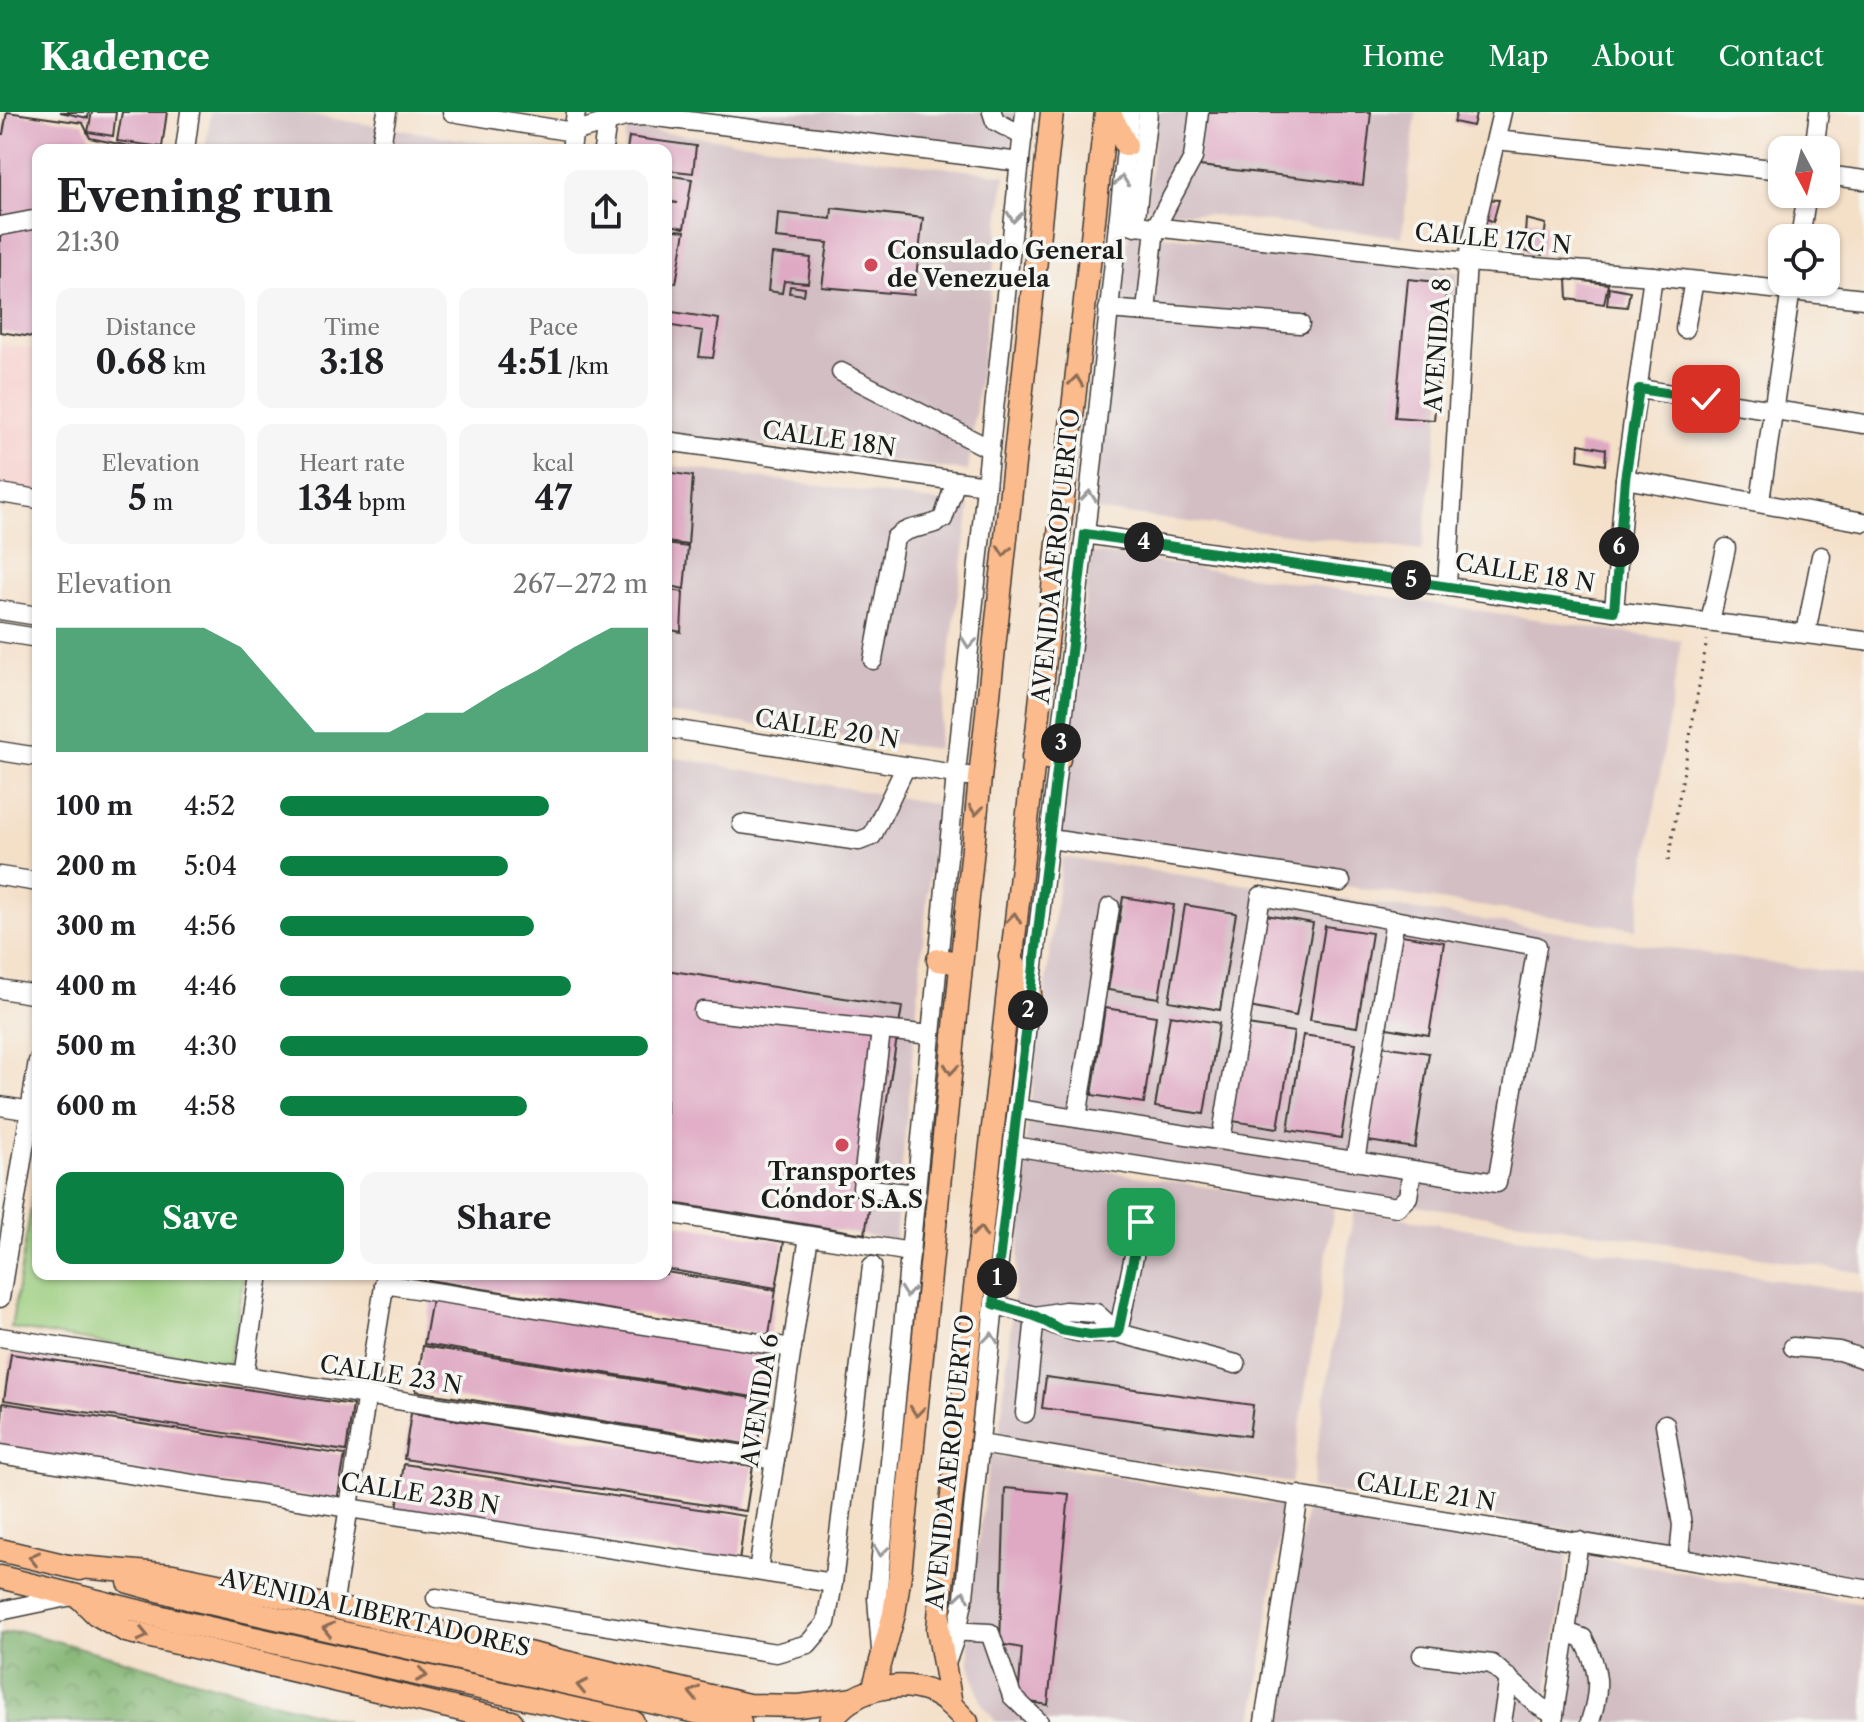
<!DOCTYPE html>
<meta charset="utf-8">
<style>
body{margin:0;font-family:"Libre Caslon Text",serif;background:#f6f6f6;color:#202124;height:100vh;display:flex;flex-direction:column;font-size:30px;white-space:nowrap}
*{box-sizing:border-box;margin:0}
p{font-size:26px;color:#757577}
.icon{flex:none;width:44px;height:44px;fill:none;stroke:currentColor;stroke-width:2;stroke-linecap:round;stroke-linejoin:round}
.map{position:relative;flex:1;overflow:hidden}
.panel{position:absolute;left:32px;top:32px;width:640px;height:1136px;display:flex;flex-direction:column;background:#fff;border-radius:16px;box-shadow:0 2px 6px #0004}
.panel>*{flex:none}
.needle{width:52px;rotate:173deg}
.tools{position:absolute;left:1768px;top:24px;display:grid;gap:16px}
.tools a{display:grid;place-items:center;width:72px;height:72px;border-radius:16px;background:#fff;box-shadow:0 2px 6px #0004;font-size:40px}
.pin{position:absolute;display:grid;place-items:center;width:68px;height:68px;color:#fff;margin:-34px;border-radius:16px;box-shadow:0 4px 12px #0006}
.km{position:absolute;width:40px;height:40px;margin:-20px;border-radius:50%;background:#222;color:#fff;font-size:22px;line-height:40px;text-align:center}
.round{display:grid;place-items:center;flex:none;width:84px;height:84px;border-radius:16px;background:#f6f6f6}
.head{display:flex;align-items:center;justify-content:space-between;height:136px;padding:0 24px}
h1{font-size:44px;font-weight:700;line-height:60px}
.stats{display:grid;grid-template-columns:repeat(3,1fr);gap:12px;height:136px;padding:8px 24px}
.stats div{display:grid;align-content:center;border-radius:16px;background:#f6f6f6;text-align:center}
.stats b{font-size:34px;font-weight:700}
.stats small{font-size:22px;font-weight:400}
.stats p{font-size:22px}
.chart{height:224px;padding:16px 24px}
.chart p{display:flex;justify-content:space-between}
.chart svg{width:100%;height:144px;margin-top:8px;fill:#0b8043;opacity:.7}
.primary-button{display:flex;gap:16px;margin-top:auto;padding:16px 24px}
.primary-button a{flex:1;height:92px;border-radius:16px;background:#0b8043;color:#fff;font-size:32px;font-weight:700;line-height:92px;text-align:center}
.primary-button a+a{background:#f6f6f6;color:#202124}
ul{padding:0 24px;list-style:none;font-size:26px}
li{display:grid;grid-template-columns:128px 96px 1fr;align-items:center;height:60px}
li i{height:20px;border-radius:10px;background:#0b8043}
header{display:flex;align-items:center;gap:48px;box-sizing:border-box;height:112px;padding:0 40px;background:#0b8043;color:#fff}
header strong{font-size:38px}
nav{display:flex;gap:44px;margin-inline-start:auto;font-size:28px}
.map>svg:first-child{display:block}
.built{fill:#f7d0cd}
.industrial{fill:#d2bec3}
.forest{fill:url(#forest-crowns);stroke:#4c6644;stroke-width:2}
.park{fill:#9acc7b;stroke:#5b744c;stroke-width:2}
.building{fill:#dfa9c3}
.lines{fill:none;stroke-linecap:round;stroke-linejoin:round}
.minor-casing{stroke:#3c3936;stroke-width:21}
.major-casing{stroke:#3c3936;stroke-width:25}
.path{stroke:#3c3936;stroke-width:3;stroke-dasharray:2 6;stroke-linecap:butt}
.minor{stroke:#fff;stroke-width:18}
.major{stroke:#fbbb8c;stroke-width:22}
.oneway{stroke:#999}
.oneway2{stroke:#8c6c54}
.route-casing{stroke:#fff;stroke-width:16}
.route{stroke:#0b8043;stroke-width:10}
.poi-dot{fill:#d1495b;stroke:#f6f6f2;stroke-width:3}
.labels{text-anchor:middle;stroke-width:7;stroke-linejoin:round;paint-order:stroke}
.street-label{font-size:24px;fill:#1c1c1c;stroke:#f6f6f2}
.poi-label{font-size:24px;font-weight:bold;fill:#1c1c1c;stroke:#f6f6f2;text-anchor:start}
</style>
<header>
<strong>Kadence</strong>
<nav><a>Home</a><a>Map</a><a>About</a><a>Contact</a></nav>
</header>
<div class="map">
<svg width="1864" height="1610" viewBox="0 0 1864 1610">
<defs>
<pattern id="forest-crowns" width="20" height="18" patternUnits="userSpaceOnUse" patternTransform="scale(2)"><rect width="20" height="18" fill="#7bb06b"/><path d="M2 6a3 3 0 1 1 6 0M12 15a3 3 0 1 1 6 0" fill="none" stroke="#648e57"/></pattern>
</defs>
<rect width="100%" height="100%" fill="#f6f6f2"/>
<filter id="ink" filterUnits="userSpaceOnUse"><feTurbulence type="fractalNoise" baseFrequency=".0125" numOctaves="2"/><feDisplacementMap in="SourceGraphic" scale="16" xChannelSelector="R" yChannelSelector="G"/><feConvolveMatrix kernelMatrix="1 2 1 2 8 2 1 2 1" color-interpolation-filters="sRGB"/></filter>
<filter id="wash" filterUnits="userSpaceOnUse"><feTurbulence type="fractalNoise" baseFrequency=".006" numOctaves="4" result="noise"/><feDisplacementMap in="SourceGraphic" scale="32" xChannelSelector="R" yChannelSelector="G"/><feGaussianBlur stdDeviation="1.8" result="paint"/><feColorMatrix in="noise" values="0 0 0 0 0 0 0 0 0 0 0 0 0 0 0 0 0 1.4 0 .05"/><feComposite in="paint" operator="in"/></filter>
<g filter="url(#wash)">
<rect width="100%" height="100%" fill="#f4dfc7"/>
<polygon class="built" points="0,232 38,237 38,385 0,380"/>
<g class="industrial">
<polygon points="211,0 291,0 527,38 205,38"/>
<polygon points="693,0 1015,0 1010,42"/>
<polygon points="1158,0 1416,0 1402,125 1146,96"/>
<polygon points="627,16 1005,63 968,359 666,321 666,38 624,38"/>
<polygon points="1129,119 1458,160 1422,439 1093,398"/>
<polygon points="666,353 970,394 937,637 666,601"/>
<polygon points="1091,440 1681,529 1636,817 1057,732"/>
<polygon points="666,644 936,692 895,1128 666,1091"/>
<polygon points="1062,745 1864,865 1864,1161 1025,1034"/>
<polygon points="1028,1047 1334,1095 1291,1371 999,1326"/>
<polygon points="1354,1098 1864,1182 1863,1465 1311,1376"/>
<polygon points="990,1342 1284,1395 1253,1610 996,1610 981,1590 969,1549 969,1498"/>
<polygon points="1306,1396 1568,1441 1543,1610 1275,1610"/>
<polygon points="1586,1443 1864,1492 1864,1610 1563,1610"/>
</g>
<polygon class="forest" points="20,1519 346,1610 0,1610 0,1523"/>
<polygon class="park" points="38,1053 38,1162 244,1162 229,1251 11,1216"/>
<g id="blocks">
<g class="building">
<polygon points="7,0 83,11 90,26 143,37 38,38 38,226 0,220 0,22 3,22"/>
<polygon points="60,0 89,0 88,6"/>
<polygon points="92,0 116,0 113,24 88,20"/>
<polygon points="122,0 167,0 162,35 117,29"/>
<polygon points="1206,0 1371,0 1363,73 1200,54"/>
<polygon points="1457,0 1476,2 1473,14 1454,10"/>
<polygon points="629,25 696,34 693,61 666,58 666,38 627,38"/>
<polygon points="666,63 692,67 684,116 666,112 666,90 678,91 666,89"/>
<polygon points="1482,87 1499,88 1493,110 1480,103"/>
<polygon points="832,96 923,106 914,183 822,175 828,131 776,126 778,101 831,107"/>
<polygon points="1526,107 1546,112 1542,143 1524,139"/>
<polygon points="666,117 685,119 676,171 666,169"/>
<polygon points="772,142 811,146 808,171 784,169 782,181 768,179"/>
<polygon points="1408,167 1447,171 1434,308 1395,305"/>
<polygon points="1567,167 1608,172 1604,192 1568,187"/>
<polygon points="790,174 805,176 804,183 789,181"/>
<polygon points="1609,175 1630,179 1627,195 1607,193"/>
<polygon points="666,199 719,207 713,246 699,245 703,219 666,213"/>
<polygon points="1579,332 1606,337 1605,353 1578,348"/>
<polygon points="666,360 693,364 688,433 666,430"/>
<polygon points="666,432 688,435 684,477 666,473"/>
<polygon points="666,477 683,480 681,520 666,517"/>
<polygon points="1123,785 1174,793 1159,886 1108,878"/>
<polygon points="1185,793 1236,801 1220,898 1169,889"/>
<polygon points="1266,803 1313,811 1296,904 1249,895"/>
<polygon points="1325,814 1372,821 1357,915 1310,908"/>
<polygon points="1396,822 1444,830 1429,923 1381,915"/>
<polygon points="666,858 902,895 865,1122 666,1090"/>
<polygon points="1105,896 1156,904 1144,991 1092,983"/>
<polygon points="1170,903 1219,911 1204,1002 1155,995"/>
<polygon points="1247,913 1294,920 1278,1016 1232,1009"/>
<polygon points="1303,923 1356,931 1341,1026 1288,1018"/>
<polygon points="1376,933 1429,941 1415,1036 1361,1028"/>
<polygon points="666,1110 784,1130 776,1176 666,1157"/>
<polygon points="666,1160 776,1178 769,1223 428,1168 429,1162 666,1162"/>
<polygon points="432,1187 773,1242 766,1287 424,1232"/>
<polygon points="423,1234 765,1288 757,1334 416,1279"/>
<polygon points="11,1242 353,1293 346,1339 4,1288"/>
<polygon points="1046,1265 1253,1293 1249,1324 1042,1296"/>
<polygon points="3,1291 345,1343 337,1389 0,1338"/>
<polygon points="411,1301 753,1354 746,1399 404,1347"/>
<polygon points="404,1352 745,1404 739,1450 397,1397"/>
<polygon points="1005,1376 1069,1382 1048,1593 1018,1588 1022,1536 1000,1532"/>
</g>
</g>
</g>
<g filter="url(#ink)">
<use href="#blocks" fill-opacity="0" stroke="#3c3936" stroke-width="2"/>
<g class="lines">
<g class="minor-casing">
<g id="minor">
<polyline points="452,0 573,20 625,5 648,4 1020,50"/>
<polyline points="992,0 995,9 1023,24"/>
<polyline points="1496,28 1782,58"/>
<polyline points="185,38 190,0"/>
<polyline points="380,38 387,0"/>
<polyline points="571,38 576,0"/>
<polyline points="603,38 608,1"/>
<polyline points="1814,38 1819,0"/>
<polyline points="1826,63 1864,68"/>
<polyline points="1118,111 1467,150 1653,164 1864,187"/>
<polyline points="1,114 38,107"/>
<polyline points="1135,114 1148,0"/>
<polyline points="1800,126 1807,82"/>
<polyline points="1108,197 1300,212"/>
<polyline points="1146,199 1155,116 1193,46 1199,0"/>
<polyline points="1685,217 1694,169"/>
<polyline points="841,260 990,337"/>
<polyline points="1639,277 1864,312"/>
<polyline points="666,329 986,373"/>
<polyline points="1625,367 1864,410"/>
<polyline points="0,381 38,387"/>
<polyline points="1760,389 1792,170"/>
<polyline points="1085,422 1614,499 1864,529"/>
<polyline points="1447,473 1467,150 1502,0"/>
<polyline points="0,498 38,504"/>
<polyline points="1614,499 1625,367 1653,164"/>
<polyline points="1710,510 1726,436"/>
<polyline points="0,520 38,526"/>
<polyline points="1806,521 1821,444"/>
<path d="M873 548 895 426C911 412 925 418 943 407L956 369"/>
<polyline points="666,616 967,664"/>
<polyline points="0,639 38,645"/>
<polyline points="742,712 859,729 872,724 906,654"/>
<polyline points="1050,727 1341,770"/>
<polyline points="0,764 38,770"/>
<polyline points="0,877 38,883"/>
<polyline points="703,899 931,923"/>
<polyline points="881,919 862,1076 917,1082"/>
<polyline points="0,994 38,1000"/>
<polyline points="1018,997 1497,1071 1537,834 1261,784 1221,1028"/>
<polyline points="1077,1006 1110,795"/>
<polyline points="1013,1034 1397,1095 1408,1085 1412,1058"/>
<polyline points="1355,1049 1395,808"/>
<polyline points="666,1101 911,1140"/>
<polyline points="384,1172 792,1236"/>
<polyline points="0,1186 38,949"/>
<polyline points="994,1192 1035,1204 1065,1199 1096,1201 1118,1221 1236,1252"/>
<polyline points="0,1225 775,1348"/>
<polyline points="1793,1235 1839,1239 1864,1247"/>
<polyline points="244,1264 259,1162"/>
<path d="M1025 1301 1035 1204C1066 1220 1084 1224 1118 1221L1141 1110"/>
<polyline points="1665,1312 1682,1413 1679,1446"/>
<polyline points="980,1332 1864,1477"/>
<polyline points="0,1342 833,1471"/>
<polyline points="758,1459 809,1124"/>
<polyline points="436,1486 776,1541 808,1532 826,1511 833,1471 872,1154"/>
<polyline points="333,1495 386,1162"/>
<polyline points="0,1499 72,1484"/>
<polyline points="948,1519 990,1521 1012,1584 1039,1610"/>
<path d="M1566 1520 1583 1526C1600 1558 1601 1576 1590 1610"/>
<polyline points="881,1538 877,1486 956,662 1025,0"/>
<polyline points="1422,1543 1492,1552 1539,1594 1554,1603"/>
<polyline points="944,1557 957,1520 964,1485 994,1192 1085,422 1130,0"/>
<polyline points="1264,1610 1299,1383"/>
<polyline points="1502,1610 1509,1566"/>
<polyline points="1553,1610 1579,1429"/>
</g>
</g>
<g class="major-casing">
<g id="major">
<polyline points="1109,0 1126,33"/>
<polyline points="1033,645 1059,647"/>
<polyline points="1010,845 1030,881"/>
<polyline points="938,848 961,851"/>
<polyline points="0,1438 80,1457"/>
<polyline points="68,1454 173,1463 333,1495 748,1593 799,1594 854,1587"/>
<polyline points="0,1465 182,1510 633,1610"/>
<polyline points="129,1470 187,1486 740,1610"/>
<polyline points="81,1487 96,1502 126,1519 512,1610"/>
<polyline points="873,1578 894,1502 900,1462 980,666 1052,0"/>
<polyline points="951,1592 938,1517 942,1473 1106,0"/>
<path d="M830 1610C851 1577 898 1566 933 1581 947 1588 957 1599 967 1610"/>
</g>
</g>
<polyline class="path" points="1668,749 1707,528"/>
<use href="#minor" class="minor"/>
<use href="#major" class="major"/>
</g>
<defs><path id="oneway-chevron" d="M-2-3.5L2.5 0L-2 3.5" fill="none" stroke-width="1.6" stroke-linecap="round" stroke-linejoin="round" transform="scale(2)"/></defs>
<g class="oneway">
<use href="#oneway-chevron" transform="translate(1122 69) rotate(-84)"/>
<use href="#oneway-chevron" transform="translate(1014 105) rotate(96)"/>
<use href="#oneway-chevron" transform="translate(1089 384) rotate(-84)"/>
<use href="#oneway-chevron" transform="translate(969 531) rotate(96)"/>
<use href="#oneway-chevron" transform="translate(907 1180) rotate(96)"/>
<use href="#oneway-chevron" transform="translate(991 1226) rotate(-84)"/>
<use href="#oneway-chevron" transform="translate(881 1439) rotate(96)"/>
<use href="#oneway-chevron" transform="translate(963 1484) rotate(-82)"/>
</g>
<g class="oneway2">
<use href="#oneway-chevron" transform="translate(1076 269) rotate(-83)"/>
<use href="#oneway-chevron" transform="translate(1004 439) rotate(96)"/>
<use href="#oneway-chevron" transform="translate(976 698) rotate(96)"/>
<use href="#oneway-chevron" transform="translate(1014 806) rotate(-83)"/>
<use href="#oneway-chevron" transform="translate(951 957) rotate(96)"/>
<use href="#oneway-chevron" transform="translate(980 1120) rotate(-84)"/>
<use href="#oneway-chevron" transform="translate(917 1299) rotate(96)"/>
<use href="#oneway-chevron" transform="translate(34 1446) rotate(-167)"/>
<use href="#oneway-chevron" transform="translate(328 1517) rotate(-167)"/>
<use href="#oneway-chevron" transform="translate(143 1523) rotate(13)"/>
<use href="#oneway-chevron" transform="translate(422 1563) rotate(12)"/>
<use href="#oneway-chevron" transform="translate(582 1574) rotate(-167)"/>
<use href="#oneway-chevron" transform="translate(694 1581) rotate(-167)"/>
</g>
</g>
<g class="lines" filter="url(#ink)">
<g class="route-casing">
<polyline id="route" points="1141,1110 1118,1221 1090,1223 1061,1218 1035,1204 994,1192 1085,422 1614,499 1625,367 1639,277 1706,287"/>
</g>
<use href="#route" class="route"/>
</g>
<g class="poi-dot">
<circle cx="871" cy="153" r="8"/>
<circle cx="842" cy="1033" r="8"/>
</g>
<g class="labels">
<g class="street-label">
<text transform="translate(1493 127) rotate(5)" y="8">CALLE 17C N</text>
<text transform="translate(1438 233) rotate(-86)" y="8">AVENIDA 8</text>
<text transform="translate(829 327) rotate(8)" y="8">CALLE 18N</text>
<text transform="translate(1056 444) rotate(-84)" y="8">AVENIDA AEROPUERTO</text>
<text transform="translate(1525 461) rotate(9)" y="8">CALLE 18 N</text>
<text transform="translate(827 617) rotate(9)" y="8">CALLE 20 N</text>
<text transform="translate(391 1263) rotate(9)" y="8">CALLE 23 N</text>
<text transform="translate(760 1288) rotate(-81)" y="8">AVENIDA 6</text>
<text transform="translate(950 1350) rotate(-84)" y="8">AVENIDA AEROPUERTO</text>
<text transform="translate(1426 1380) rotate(9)" y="8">CALLE 21 N</text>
<text transform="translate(420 1382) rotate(9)" y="8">CALLE 23B N</text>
<text transform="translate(375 1501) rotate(13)" y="8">AVENIDA LIBERTADORES</text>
</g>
<g class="poi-label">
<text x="887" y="147">Consulado General<tspan x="887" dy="28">de Venezuela</tspan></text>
<text x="842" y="1068" text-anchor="middle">Transportes<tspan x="842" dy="28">Cóndor S.A.S</tspan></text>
</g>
</g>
</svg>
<div class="tools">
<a><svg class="needle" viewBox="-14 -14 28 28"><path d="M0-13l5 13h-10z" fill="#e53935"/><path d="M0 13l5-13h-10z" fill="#757577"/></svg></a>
<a><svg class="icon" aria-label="locate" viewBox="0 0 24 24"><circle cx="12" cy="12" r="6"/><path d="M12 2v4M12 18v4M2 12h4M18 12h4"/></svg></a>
</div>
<div class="pin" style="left:1141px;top:1110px;background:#1e9e55"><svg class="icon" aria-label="arrive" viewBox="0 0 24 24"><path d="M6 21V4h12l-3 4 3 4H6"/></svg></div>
<div class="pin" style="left:1706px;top:287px;background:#d93025"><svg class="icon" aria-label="check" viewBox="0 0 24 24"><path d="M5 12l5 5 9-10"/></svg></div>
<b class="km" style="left:997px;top:1166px">1</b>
<b class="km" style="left:1028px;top:898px">2</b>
<b class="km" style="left:1061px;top:631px">3</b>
<b class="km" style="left:1144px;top:430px">4</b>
<b class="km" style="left:1411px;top:468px">5</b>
<b class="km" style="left:1619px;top:435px">6</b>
<section class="panel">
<div class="head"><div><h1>Evening run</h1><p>21:30</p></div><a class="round"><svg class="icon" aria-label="share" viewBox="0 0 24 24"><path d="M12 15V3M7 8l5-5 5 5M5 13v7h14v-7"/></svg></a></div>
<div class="stats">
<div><p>Distance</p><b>0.68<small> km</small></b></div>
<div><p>Time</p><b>3:18</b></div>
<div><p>Pace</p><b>4:51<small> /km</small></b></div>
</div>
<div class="stats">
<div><p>Elevation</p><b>5<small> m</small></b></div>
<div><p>Heart rate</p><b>134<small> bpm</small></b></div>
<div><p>kcal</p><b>47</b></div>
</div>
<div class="chart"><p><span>Elevation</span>267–272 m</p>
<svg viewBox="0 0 160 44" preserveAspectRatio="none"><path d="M0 44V6L10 6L20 6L30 6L40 6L50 12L60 25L70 38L80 38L90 38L100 32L110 32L120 25L130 19L140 12L150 6L160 6V44z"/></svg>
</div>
<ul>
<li><b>100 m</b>4:52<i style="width:73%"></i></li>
<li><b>200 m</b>5:04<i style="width:62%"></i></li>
<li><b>300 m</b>4:56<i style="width:69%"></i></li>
<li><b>400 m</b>4:46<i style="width:79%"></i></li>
<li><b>500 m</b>4:30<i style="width:100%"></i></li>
<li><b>600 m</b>4:58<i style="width:67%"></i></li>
</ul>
<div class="primary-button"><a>Save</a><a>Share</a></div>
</section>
</div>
